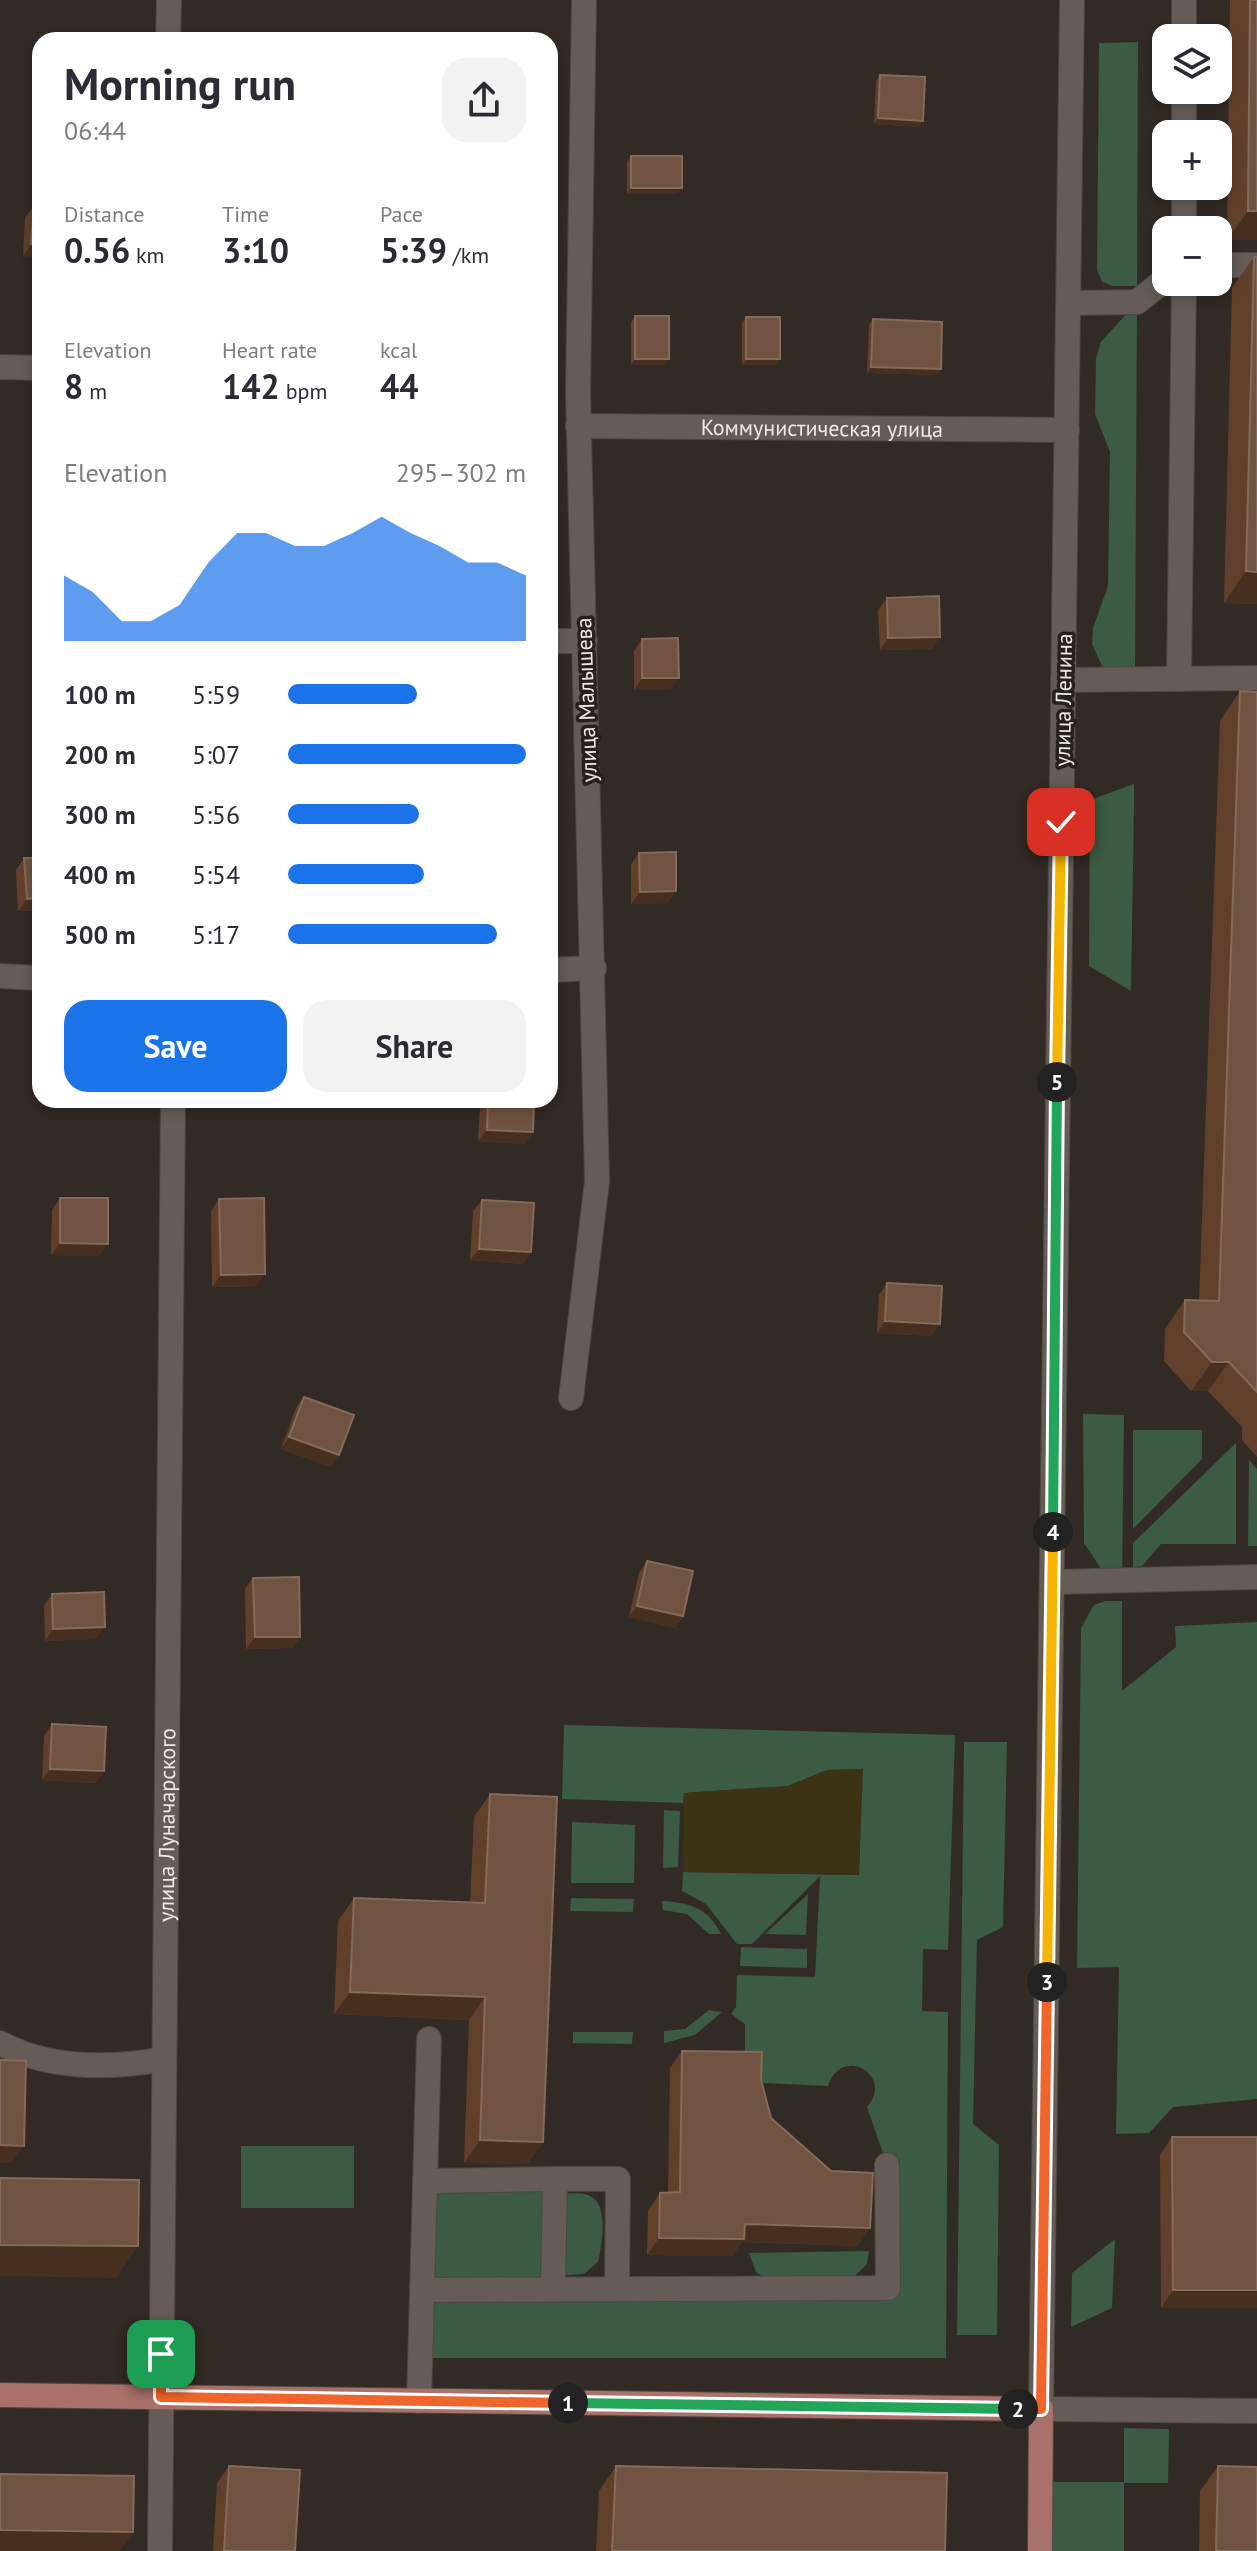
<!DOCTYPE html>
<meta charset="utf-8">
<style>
body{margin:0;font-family:"PT Sans",sans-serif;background:#f2f2f3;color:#2b2b33;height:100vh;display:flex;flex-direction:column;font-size:30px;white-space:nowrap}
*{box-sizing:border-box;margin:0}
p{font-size:26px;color:#7c7c81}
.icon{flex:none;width:44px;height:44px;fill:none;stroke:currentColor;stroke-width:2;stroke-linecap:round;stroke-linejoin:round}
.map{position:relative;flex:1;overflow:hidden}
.panel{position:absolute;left:32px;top:32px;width:526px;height:1076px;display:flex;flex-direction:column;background:#fff;border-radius:24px;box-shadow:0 4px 12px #0003}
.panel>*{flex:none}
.fabs{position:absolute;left:1152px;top:24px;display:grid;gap:16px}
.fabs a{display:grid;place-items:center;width:80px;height:80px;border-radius:16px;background:#fff;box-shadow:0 4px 12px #0003;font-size:40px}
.pin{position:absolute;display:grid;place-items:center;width:68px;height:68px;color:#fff;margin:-34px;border-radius:16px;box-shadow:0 4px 12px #0006}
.km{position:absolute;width:40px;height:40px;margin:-20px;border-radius:50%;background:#222;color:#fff;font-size:22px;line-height:40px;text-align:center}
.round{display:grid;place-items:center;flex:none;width:84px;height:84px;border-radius:24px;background:#f2f2f3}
.head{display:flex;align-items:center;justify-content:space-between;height:136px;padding:0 32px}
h1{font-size:44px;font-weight:700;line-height:60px}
.stats{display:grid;grid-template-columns:repeat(3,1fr);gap:12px;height:136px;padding:8px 32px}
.stats div{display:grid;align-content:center}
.stats b{font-size:34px;font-weight:700}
.stats small{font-size:22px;font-weight:400}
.stats p{font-size:22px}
.chart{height:224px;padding:16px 32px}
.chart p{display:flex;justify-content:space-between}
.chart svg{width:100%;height:144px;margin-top:8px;fill:#1a73e8;opacity:.7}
.primary-button{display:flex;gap:16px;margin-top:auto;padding:16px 32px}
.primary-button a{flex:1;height:92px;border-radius:24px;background:#1a73e8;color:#fff;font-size:32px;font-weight:700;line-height:92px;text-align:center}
.primary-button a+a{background:#f2f2f3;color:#2b2b33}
ul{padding:0 32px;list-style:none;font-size:26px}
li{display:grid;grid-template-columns:128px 96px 1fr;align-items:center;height:60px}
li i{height:20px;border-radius:10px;background:#1a73e8}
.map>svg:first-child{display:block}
.green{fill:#3b5b43}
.sand{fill:#3b3313}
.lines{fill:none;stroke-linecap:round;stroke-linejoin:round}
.minor-casing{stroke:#4d4641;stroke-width:26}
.major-casing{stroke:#4d4641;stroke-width:26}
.minor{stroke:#645c55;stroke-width:24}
.major{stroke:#a87169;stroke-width:24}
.wall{fill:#60402b}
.shaded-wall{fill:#472f20}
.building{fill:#6f523f;stroke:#836a59;stroke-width:2}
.split-1-casing{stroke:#fff;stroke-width:16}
.split-2-casing{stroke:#fff;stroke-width:16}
.split-3-casing{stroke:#fff;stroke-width:16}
.split-4-casing{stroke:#fff;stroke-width:16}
.split-5-casing{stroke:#fff;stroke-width:16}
.split-6-casing{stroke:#fff;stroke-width:16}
.split-1{stroke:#f0652b;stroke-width:10}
.split-2{stroke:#22a559;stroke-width:10}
.split-3{stroke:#f0652b;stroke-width:10}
.split-4{stroke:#f5b400;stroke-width:10}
.split-5{stroke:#22a559;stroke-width:10}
.split-6{stroke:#f5b400;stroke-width:10}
.labels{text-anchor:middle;stroke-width:7;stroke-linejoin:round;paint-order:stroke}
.street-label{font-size:22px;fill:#eee9e5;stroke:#28201b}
</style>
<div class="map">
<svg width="1257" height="2551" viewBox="0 0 1257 2551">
<rect width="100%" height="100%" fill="#322a24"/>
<g class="green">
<polygon points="1138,42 1137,286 1113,286 1102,282 1097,270 1099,43"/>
<polygon points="1137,302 1135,679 1116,674 1102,666 1092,644 1093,628 1108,586 1110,452 1095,414 1096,358 1101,342"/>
<polygon points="1134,784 1134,807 1131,991 1089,966 1090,800"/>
<polygon points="1083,1414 1124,1415 1122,1580 1102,1570 1084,1543"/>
<polygon points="1133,1430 1202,1430 1202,1459 1133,1529"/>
<polygon points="1236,1443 1236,1544 1161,1544 1142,1566 1133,1568 1133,1543"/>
<polygon points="1249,1460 1257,1469 1257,1546 1248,1546"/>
<polygon points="1105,1601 1122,1601 1122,1691 1176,1647 1175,1626 1257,1622 1257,2099 1173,2107 1149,2133 1116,2134 1119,1967 1077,1968 1081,1628 1094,1605"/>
<path d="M564 1725 955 1735 948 1950 923 1949 922 2011 948 2012 946 2358H420L425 2181 555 2179V2194C565 2194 579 2192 588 2195 610 2203 602 2244 598 2262L584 2274 553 2276V2289L888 2287 887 2165 867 2107C895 2075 841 2044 828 2086L762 2083 745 2056V2024L731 2014 736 2007 737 1975 815 1977 820 1876 752 1944H737L706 1904 682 1891 683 1872 859 1875 862 1769 827 1770 788 1786 684 1793 683 1803 562 1799Z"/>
<polygon points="964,1742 1007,1742 1003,1927 977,1940 973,2124 999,2145 997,2335 957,2335"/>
<polygon points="664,1810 680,1811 678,1867 663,1868"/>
<polygon points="572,1822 635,1825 634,1883 571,1883"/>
<polygon points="808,1894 806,1935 765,1934"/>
<polygon points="571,1898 634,1899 633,1912 570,1911"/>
<path d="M662 1901C688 1902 709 1908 721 1934H709L687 1914 663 1910Z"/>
<polygon points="741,1947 807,1949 807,1968 740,1966"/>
<polygon points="709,2010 722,2012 695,2035 664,2043 664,2031 685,2029"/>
<polygon points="573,2032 633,2032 632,2044 573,2043"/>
<rect x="241" y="2146" width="113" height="62"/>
<polygon points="1115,2239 1112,2308 1071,2327 1072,2273"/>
<polygon points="869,2251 867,2264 853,2278 765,2278 756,2272 749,2253"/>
<polygon points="1124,2428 1169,2429 1168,2483 1124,2483 1124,2551 1040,2551 1040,2482 1124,2482"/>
</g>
<polygon class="sand" points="863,1769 859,1875 683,1872 684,1793 788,1786 827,1770"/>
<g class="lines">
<g class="minor-casing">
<g id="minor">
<polyline points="1072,0 1041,2409 1257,2411"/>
<polyline points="1184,0 1184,38"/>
<polyline points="168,40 169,0"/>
<polyline points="1184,90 1184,134"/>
<polyline points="1184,186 1184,230"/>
<polyline points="1218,265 1257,265"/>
<polyline points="1069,303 1137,302 1166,279"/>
<polyline points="0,367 40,368"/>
<path id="s1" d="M578 426 1067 430"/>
<polyline points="550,641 585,641"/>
<polyline points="1179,679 1184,282"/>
<polyline points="1063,680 1257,678"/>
<polyline points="550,970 594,968"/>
<polyline points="0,976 40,978"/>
<polyline points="571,1398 597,1181 578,392 584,0"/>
<polyline points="1053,1582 1257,1577"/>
<path d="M0 2043C50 2070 109 2069 164 2059"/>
<polyline points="555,2179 618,2179 617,2289"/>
<polyline points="425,2181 555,2179 553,2289"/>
<polyline points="422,2290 888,2288 887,2165"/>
<polyline points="419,2401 429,2039"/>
<path id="s2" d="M160 2551 173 1100"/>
</g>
</g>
<g class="major-casing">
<polyline id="major" points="0,2395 1041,2409 1040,2551"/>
</g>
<use href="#minor" class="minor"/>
<use href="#major" class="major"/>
</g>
<g class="wall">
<polygon points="1230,0 1257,0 1257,240 1227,240"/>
<polygon points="880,75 919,127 874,124 876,81"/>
<polygon points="631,156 678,194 627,194 627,162"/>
<polygon points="34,206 40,257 23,256 25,218"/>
<polygon points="1254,257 1257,604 1224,603 1232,288"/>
<polygon points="635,316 665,365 631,365 631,322"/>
<polygon points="746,317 776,365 742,365 742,323"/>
<polygon points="873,319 941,369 936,375 867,373 869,325"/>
<polygon points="887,598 932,649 880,650 878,610"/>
<polygon points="642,639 671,690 634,690 634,651"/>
<polygon points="1240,691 1257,692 1257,1457 1242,1440 1242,1427 1208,1391 1191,1391 1164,1361 1165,1329 1185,1300 1199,1301 1220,721"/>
<polygon points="639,853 668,903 631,904 631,864"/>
<polygon points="24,858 40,910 18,911 16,870"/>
<polygon points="483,1100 534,1100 525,1144 478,1141 480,1105"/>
<polygon points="60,1198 99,1256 51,1255 52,1210"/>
<polygon points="219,1199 256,1286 212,1287 211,1211"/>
<polygon points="482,1200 523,1264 470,1260 473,1211"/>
<polygon points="887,1283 940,1324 931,1336 877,1333 879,1295"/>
<polygon points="304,1397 339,1455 331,1467 281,1449 296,1408"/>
<polygon points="647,1561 683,1616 675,1628 629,1617 639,1573"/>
<polygon points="253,1578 300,1637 292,1648 246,1649 245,1589"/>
<polygon points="52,1594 96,1639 45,1641 44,1606"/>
<polygon points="52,1724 104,1771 95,1783 42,1780 44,1736"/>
<polygon points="490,1794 543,2142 527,2164 464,2163 469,2020 334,2014 338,1921 354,1898 470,1903 474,1817"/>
<polygon points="682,2051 761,2080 771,2118 858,2246 742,2242 732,2256 647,2255 648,2211 660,2193 668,2193 670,2068"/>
<polygon points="1172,2137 1257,2308 1161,2308 1160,2155"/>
<polygon points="229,2466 295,2551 213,2551 217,2483"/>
<polygon points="616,2466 945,2551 596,2551 599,2491"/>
<polygon points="1218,2466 1257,2551 1199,2551 1200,2491"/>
</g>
<g class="shaded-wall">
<polygon points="878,118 923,121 919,127 874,124"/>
<polygon points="631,188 682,188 678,194 627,194"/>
<polygon points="1248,211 1257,211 1257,240 1227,240"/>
<polygon points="31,244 40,245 40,257 23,256"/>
<polygon points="635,359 669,359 665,365 631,365"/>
<polygon points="746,359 780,359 776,365 742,365"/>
<polygon points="871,367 941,369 936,375 867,373"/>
<polygon points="1246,571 1257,572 1257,604 1224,603"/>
<polygon points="940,637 932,649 880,650 888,638"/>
<polygon points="642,678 679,678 671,690 634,690"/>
<polygon points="676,891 668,903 631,904 640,892"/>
<polygon points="40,898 40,910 18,911 27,899"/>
<polygon points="487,1130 533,1132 525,1144 478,1141"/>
<polygon points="60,1243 108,1244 99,1256 51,1255"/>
<polygon points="479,1249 531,1252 523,1264 470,1260"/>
<polygon points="265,1274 256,1286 212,1287 221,1275"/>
<polygon points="885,1321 940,1324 931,1336 877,1333"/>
<polygon points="1212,1362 1229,1362 1208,1391 1191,1391"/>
<polygon points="289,1437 339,1455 331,1467 281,1449"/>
<polygon points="637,1606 683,1616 675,1628 629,1617"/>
<polygon points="105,1627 96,1639 45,1641 53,1629"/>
<polygon points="255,1637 300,1637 292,1648 246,1649"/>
<polygon points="50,1769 104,1771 95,1783 42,1780"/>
<polygon points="350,1992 485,1997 469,2020 334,2014"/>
<polygon points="480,2140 543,2142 527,2164 464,2163"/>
<polygon points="0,2145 24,2146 11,2163 0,2163"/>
<polygon points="745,2224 870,2228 858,2246 742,2242 732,2256 647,2255 659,2238"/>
<polygon points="0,2245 138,2246 116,2278 0,2276"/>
<polygon points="1173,2290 1257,2290 1257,2308 1161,2308"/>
<polygon points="0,2530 133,2532 120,2551 0,2551"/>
</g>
<g class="building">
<polygon points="1250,0 1257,0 1257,211 1248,211"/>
<polygon points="880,75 925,77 923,121 878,118"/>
<rect x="631" y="156" width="51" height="32"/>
<polygon points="34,206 40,206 40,245 31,244"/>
<polygon points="1254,257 1257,257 1257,572 1246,571"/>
<rect x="635" y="316" width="34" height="43"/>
<rect x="746" y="317" width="34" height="42"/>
<polygon points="873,319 942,322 941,369 871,367"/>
<polygon points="939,596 940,637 888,638 887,598"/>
<polygon points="678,638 679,678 642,678 642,639"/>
<polygon points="1240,691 1257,692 1257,1392 1229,1362 1212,1362 1184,1332 1185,1300 1219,1301"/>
<polygon points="676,852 676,891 640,892 639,853"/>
<polygon points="24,858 40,858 40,898 27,899"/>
<polygon points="488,1100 534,1100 533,1132 487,1130"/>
<polygon points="60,1198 108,1198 108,1244 60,1243"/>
<polygon points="264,1198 265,1274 221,1275 219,1199"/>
<polygon points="482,1200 534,1203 531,1252 479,1249"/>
<polygon points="887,1283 942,1286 940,1324 885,1321"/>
<polygon points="304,1397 354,1415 339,1455 289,1437"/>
<polygon points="647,1561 693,1571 683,1616 637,1606"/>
<polygon points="299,1577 300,1637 255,1637 253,1578"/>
<polygon points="104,1592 105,1627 53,1629 52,1594"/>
<polygon points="52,1724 106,1727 104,1771 50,1769"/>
<polygon points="490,1794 557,1797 543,2142 480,2140 485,1997 350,1992 354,1898 485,1903"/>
<polygon points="682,2051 762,2052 761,2080 771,2118 831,2171 873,2173 870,2228 745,2224 744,2239 659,2238 660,2193 680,2192"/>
<polygon points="0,2060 26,2061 24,2146 0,2145"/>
<polygon points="1172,2137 1257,2137 1257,2290 1173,2290"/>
<polygon points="0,2178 139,2180 138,2246 0,2245"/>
<polygon points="229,2466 300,2470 295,2551 224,2551"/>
<polygon points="616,2466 947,2473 945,2551 612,2551"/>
<polygon points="1218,2466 1257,2467 1257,2551 1216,2551"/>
<polygon points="0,2474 134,2476 133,2532 0,2530"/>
</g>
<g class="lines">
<g class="split-1-casing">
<polyline id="split-1" points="161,2354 161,2397 568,2403"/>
</g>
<g class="split-2-casing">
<polyline id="split-2" points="568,2403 1018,2409"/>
</g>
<g class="split-3-casing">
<polyline id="split-3" points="1018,2409 1041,2409 1047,1982"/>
</g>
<g class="split-4-casing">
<polyline id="split-4" points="1047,1982 1053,1532"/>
</g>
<g class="split-5-casing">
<polyline id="split-5" points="1053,1532 1057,1082"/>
</g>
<g class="split-6-casing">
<polyline id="split-6" points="1057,1082 1061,822"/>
</g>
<use href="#split-1" class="split-1"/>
<use href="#split-2" class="split-2"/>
<use href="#split-3" class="split-3"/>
<use href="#split-4" class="split-4"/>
<use href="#split-5" class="split-5"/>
<use href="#split-6" class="split-6"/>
</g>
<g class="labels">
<g class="street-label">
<text dy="8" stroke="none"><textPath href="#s1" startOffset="244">Коммунистическая улица</textPath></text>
<text transform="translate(586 700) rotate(-92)" y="8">улица Малышева</text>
<text transform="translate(1063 700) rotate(-89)" y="8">улица Ленина</text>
<text dy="8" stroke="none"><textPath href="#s2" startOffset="726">улица Луначарского</textPath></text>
</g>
</g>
</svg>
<div class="fabs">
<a><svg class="icon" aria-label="layers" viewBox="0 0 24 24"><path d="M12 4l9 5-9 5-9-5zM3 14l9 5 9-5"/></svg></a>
<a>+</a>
<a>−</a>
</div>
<div class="pin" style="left:161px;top:2354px;background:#1e9e55"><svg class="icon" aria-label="arrive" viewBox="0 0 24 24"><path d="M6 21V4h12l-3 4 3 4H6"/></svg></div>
<div class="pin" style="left:1061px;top:822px;background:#d93025"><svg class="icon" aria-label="check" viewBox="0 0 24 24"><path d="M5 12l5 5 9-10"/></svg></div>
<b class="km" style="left:568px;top:2403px">1</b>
<b class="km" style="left:1018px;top:2409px">2</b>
<b class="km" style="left:1047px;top:1982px">3</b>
<b class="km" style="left:1053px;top:1532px">4</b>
<b class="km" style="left:1057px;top:1082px">5</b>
<section class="panel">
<div class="head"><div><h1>Morning run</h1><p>06:44</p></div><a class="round"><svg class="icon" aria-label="share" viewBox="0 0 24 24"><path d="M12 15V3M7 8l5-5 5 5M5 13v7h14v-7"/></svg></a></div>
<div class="stats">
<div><p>Distance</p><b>0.56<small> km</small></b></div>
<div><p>Time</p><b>3:10</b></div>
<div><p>Pace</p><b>5:39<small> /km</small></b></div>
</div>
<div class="stats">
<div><p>Elevation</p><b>8<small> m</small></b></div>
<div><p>Heart rate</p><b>142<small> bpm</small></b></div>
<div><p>kcal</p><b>44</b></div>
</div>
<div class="chart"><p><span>Elevation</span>295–302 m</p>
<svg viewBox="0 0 160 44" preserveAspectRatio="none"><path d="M0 44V24L10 29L20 38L30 38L40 33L50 20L60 11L70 11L80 15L90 15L100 11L110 6L120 11L130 15L140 20L150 20L160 24V44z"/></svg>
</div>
<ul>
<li><b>100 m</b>5:59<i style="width:54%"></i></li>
<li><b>200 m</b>5:07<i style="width:100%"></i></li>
<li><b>300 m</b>5:56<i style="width:55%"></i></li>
<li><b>400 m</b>5:54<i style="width:57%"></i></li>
<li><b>500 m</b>5:17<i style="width:88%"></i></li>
</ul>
<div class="primary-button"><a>Save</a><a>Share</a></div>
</section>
</div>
